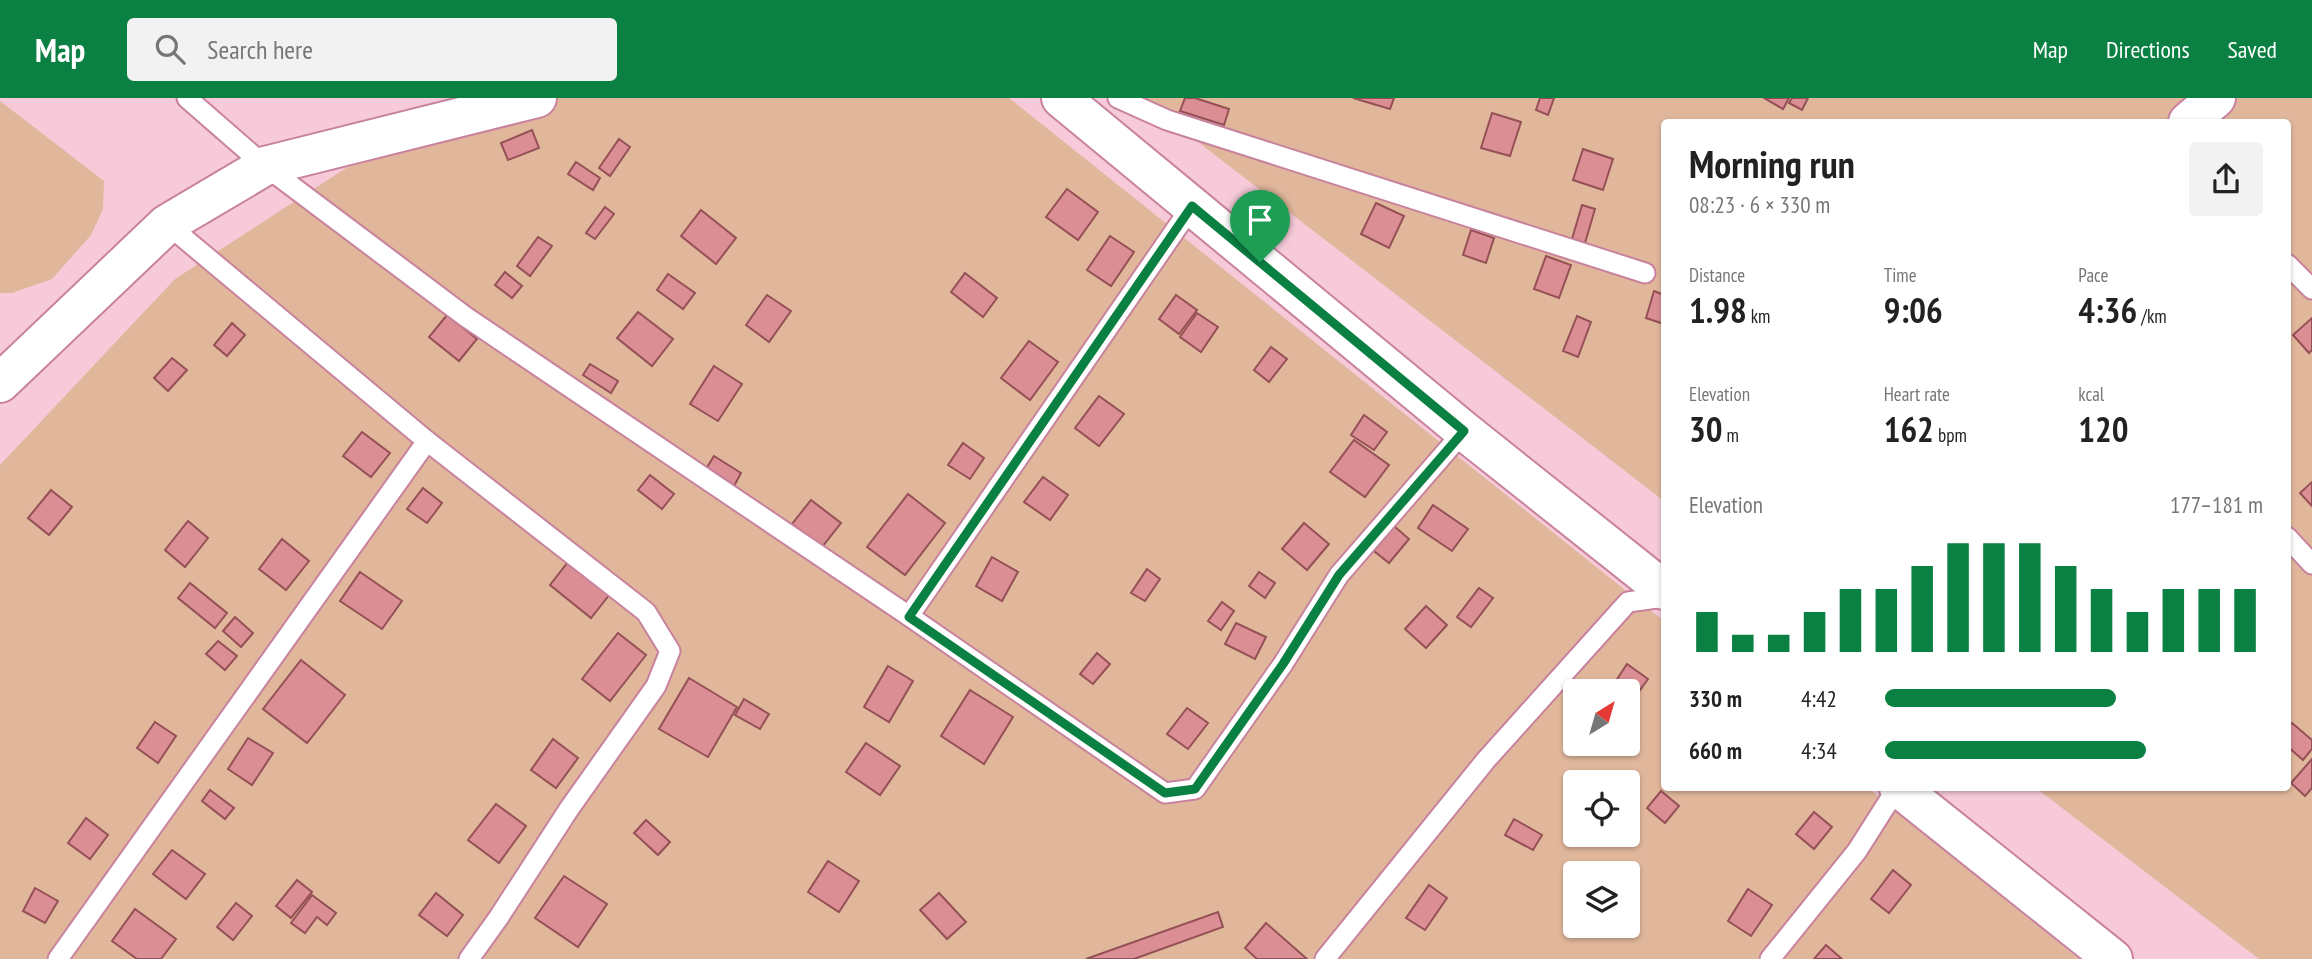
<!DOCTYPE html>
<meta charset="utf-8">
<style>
body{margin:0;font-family:"PT Sans Narrow",sans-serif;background:#f2f2f2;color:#222;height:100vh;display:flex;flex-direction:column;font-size:26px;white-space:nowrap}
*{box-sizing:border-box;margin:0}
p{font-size:23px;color:#767676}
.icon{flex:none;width:38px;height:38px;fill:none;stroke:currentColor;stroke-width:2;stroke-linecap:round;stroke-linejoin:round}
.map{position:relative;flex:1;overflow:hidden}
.panel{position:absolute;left:1661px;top:21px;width:630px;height:672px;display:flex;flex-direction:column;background:#fff;border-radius:7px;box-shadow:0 2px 5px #0004}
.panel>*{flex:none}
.needle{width:46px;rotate:37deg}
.fabs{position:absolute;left:1563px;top:581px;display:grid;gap:14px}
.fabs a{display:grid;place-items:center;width:77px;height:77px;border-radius:7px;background:#fff;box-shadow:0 2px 5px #0004;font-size:35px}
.pin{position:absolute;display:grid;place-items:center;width:60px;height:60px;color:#fff;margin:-72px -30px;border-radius:50% 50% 50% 0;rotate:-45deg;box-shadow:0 0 7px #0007}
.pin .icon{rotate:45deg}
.round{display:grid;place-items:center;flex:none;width:74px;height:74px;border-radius:7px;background:#f2f2f2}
.headline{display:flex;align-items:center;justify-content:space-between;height:119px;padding:0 28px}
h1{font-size:38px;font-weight:700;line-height:52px}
.metrics{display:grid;grid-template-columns:repeat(3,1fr);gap:10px;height:119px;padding:7px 28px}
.metrics div{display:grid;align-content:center}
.metrics b{font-size:35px;font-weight:700}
.metrics small{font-size:19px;font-weight:400}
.metrics p{font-size:19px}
.chart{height:196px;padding:14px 28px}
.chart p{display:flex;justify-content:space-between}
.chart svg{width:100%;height:126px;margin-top:7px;stroke:#0b8043;stroke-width:6}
ul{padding:0 28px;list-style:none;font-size:23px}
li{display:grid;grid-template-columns:112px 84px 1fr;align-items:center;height:52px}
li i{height:18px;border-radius:9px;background:#0b8043}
header{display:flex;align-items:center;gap:42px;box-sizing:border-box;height:98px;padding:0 35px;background:#0b8043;color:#fff}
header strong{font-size:33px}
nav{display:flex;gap:38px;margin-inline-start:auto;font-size:24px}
.search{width:490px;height:63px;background:#f2f2f2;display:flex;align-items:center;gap:18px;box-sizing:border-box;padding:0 24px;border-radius:7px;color:#767676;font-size:26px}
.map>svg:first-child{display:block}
.green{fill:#e1b79b;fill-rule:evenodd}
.building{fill:#db8f94;stroke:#955056;stroke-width:2}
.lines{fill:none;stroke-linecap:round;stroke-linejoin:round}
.service-casing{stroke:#c8829d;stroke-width:23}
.minor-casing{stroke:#c8829d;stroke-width:42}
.service{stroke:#fff;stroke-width:19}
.minor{stroke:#fff;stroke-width:38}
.route-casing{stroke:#fff;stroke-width:14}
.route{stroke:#0b8043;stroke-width:9}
</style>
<header>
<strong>Map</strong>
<div class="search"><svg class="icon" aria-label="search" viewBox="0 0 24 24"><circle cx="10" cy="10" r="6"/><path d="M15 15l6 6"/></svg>Search here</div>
<nav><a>Map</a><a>Directions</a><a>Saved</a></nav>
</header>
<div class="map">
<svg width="2312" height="861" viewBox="0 0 2312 861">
<rect width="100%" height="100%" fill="#f7cada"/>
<g class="green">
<path d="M545 0H1009L1664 523V690H1868L2079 861H0V367L175 181 346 70ZM1575 593H1628V646H1575ZM1575 684H1628V737H1575ZM1575 775H1628V828H1575Z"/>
<polygon points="1141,0 2312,0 2312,861 2259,861 2036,690 2287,690 2287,24 1664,24 1664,403"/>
<polygon points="0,3 104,83 103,111 91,137 52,181 12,195 0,195"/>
</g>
<g class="building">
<polygon points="1185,0 1195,0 1229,11 1224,27 1180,13"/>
<polygon points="1353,0 1394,0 1390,11"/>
<polygon points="1540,0 1554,0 1548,17 1536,12"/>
<polygon points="1764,0 1789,0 1783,11"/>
<polygon points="1792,0 1808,0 1802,12 1789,5"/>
<polygon points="1492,15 1521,24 1510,58 1481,50"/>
<polygon points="532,32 539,50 508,62 501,45"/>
<polygon points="619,41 630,49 610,78 599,70"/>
<polygon points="1583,51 1613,61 1603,92 1573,82"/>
<polygon points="576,64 600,80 593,92 568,76"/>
<polygon points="1067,91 1098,114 1078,142 1046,119"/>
<polygon points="1376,105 1404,118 1389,150 1361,136"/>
<polygon points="1582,107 1595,111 1585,145 1572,141"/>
<polygon points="605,109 614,116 595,141 586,135"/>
<polygon points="701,112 736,140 716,166 681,138"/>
<polygon points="1471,132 1494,140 1486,165 1463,157"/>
<polygon points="1110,138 1134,154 1111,188 1087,172"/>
<polygon points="538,139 552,148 530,178 517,168"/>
<polygon points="1546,158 1571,167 1559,200 1534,191"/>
<polygon points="505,174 522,188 512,200 495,187"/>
<polygon points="965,175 997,200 983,219 951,194"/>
<polygon points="668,176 695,195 683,211 657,192"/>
<polygon points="1654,193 1664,197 1664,226 1646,220"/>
<polygon points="767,197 791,213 769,244 746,227"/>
<polygon points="1176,197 1197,212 1179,236 1159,221"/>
<polygon points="638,214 673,241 652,268 617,240"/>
<polygon points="1197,215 1218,229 1201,254 1180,239"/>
<polygon points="447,217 477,241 459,263 429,239"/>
<polygon points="1577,218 1591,224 1578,259 1563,253"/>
<polygon points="2312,220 2312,252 2309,255 2293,237"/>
<polygon points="232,225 245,237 227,258 214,247"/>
<polygon points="1029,243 1058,264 1030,302 1001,280"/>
<polygon points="1271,249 1287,261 1269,284 1254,272"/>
<polygon points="172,260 187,272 168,293 154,280"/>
<polygon points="590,266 618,283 611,295 583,277"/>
<polygon points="714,268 742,286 718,323 690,306"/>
<polygon points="1099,298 1124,316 1099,348 1075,330"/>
<polygon points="1364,317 1387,334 1374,352 1351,337"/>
<polygon points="362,334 390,355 371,379 343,358"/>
<polygon points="1354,342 1389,367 1365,399 1330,374"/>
<polygon points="963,345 984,360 970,381 948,367"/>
<polygon points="714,358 741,375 734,388 706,371"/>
<polygon points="650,377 674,396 662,411 638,392"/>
<polygon points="1043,379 1068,397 1050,422 1024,404"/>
<polygon points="2312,384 2312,408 2300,395"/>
<polygon points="423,390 442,405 427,425 407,411"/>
<polygon points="51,392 72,409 49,437 28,420"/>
<polygon points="908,396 945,425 905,477 867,449"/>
<polygon points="811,402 841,425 822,449 792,426"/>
<polygon points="1433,407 1468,431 1452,453 1418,430"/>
<polygon points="188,423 208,440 185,469 165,452"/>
<polygon points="1304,425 1329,446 1307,472 1282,451"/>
<polygon points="1394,428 1409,441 1389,465 1374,453"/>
<polygon points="282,441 309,463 286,492 259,471"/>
<polygon points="992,459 1018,474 1002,503 976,488"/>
<polygon points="568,464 610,496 591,520 550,487"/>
<polygon points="1147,471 1160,481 1145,503 1131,495"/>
<polygon points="360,474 402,503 382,531 340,503"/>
<polygon points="1259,474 1275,485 1265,500 1249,488"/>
<polygon points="190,485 227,515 215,530 178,500"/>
<polygon points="1479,490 1493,500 1471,529 1457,519"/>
<polygon points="1222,504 1234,513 1221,532 1208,523"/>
<polygon points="1426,508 1447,527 1426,550 1405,531"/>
<polygon points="235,519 253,535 241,549 223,533"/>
<polygon points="1236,525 1266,539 1255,561 1225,546"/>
<polygon points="618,535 646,557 610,603 582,581"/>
<polygon points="218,543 237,558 225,572 206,556"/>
<polygon points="1097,555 1110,566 1093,586 1080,576"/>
<polygon points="301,562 345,597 307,645 263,611"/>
<polygon points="1627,566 1648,581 1632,603 1628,600 1628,593 1618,593 1612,589"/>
<polygon points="888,568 913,583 889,624 864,609"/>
<polygon points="689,580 737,609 708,659 659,631"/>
<polygon points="970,592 1013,619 984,666 941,638"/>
<polygon points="744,601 769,616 760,631 735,617"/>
<polygon points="1187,610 1208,625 1188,651 1167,636"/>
<polygon points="155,624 176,638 158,665 137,650"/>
<polygon points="2292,625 2312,642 2312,651 2303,662 2287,648 2287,630"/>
<polygon points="248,640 273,655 252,687 228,671"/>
<polygon points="553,641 578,660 556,690 531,672"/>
<polygon points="866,645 900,668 880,697 846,674"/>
<polygon points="2312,661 2312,690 2305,698 2291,685"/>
<polygon points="210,692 234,710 225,721 202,703"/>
<polygon points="1661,693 1679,708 1665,725 1647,710"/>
<polygon points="496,706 526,728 499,765 468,742"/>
<polygon points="1814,714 1832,729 1814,751 1796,736"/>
<polygon points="86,720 108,737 90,761 68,745"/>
<polygon points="1514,721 1542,737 1533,752 1505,737"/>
<polygon points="646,722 670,744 658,757 634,735"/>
<polygon points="172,752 205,776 186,801 153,776"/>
<polygon points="828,763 859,783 839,814 808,794"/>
<polygon points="1893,772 1911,787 1889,815 1871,801"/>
<polygon points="564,778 607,806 578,849 535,820"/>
<polygon points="297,782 312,794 291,820 276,808"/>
<polygon points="1429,787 1447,800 1425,832 1406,820"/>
<polygon points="35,790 58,803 45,825 23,813"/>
<polygon points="1748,791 1772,807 1751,838 1728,823"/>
<polygon points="436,795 463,817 447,838 419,817"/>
<polygon points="939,795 966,824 947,841 920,812"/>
<polygon points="312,797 336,815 327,827 317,819 305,835 291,825"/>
<polygon points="236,805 252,818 233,842 217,829"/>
<polygon points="135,811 176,841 161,861 137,861 112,843"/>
<polygon points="1218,814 1223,829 1134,861 1086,861"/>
<polygon points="1266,825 1307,861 1257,861 1245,850"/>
<polygon points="1826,847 1842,861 1814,861"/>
</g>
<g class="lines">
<g class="service-casing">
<g id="service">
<polyline points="187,0 265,68 466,219 909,518 1165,695 1195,691 1283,566 1339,477 1464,333"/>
<polyline points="1118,0 1167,22 1645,175"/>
<polyline points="167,126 427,343 646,514 670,553 656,588 569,711 499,819 469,861"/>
<polyline points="2287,166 2312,191"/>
<polyline points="2287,439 2312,466"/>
<polyline points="909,518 1192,108"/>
<polyline points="58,861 427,343"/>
<polyline points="1325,861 1486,662 1628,504 1664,499"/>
<polyline points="1770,861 1857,753 1897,690"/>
</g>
</g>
<g class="minor-casing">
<g id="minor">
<polyline points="1061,0 1464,333 1664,492"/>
<polyline points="2188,24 2216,0"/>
<polyline points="0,285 167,126 265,68 537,0"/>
<polyline points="1899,690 2113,861"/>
</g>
</g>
<use href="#service" class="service"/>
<use href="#minor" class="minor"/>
</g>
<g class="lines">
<g class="route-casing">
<polygon id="route" points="1192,108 1464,333 1339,477 1283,566 1195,691 1165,695 909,519"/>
</g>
<use href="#route" class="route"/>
</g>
</svg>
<div class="fabs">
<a><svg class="needle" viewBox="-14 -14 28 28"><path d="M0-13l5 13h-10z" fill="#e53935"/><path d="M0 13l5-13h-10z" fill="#767676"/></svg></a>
<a><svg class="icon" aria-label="locate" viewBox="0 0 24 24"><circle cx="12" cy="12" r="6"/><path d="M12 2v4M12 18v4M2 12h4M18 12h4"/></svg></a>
<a><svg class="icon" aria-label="layers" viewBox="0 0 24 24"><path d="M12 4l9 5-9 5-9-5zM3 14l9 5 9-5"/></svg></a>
</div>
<div class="pin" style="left:1260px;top:164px;background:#1e9e55"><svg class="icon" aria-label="arrive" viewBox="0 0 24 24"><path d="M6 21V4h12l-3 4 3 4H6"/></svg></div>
<section class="panel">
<div class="headline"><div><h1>Morning run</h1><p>08:23 · 6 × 330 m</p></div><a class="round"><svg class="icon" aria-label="share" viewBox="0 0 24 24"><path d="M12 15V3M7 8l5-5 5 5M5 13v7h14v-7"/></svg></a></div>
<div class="metrics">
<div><p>Distance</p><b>1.98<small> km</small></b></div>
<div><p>Time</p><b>9:06</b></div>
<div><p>Pace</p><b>4:36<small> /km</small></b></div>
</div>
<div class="metrics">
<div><p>Elevation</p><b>30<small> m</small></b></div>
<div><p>Heart rate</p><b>162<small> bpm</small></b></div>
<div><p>kcal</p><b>120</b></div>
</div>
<div class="chart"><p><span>Elevation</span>177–181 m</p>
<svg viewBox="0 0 160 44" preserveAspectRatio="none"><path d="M5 44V30M15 44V38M25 44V38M35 44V30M45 44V22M55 44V22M65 44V14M75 44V6M85 44V6M95 44V6M105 44V14M115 44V22M125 44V30M135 44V22M145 44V22M155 44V22"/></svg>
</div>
<ul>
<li><b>330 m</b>4:42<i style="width:61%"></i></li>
<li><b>660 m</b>4:34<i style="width:69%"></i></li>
</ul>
</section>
</div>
